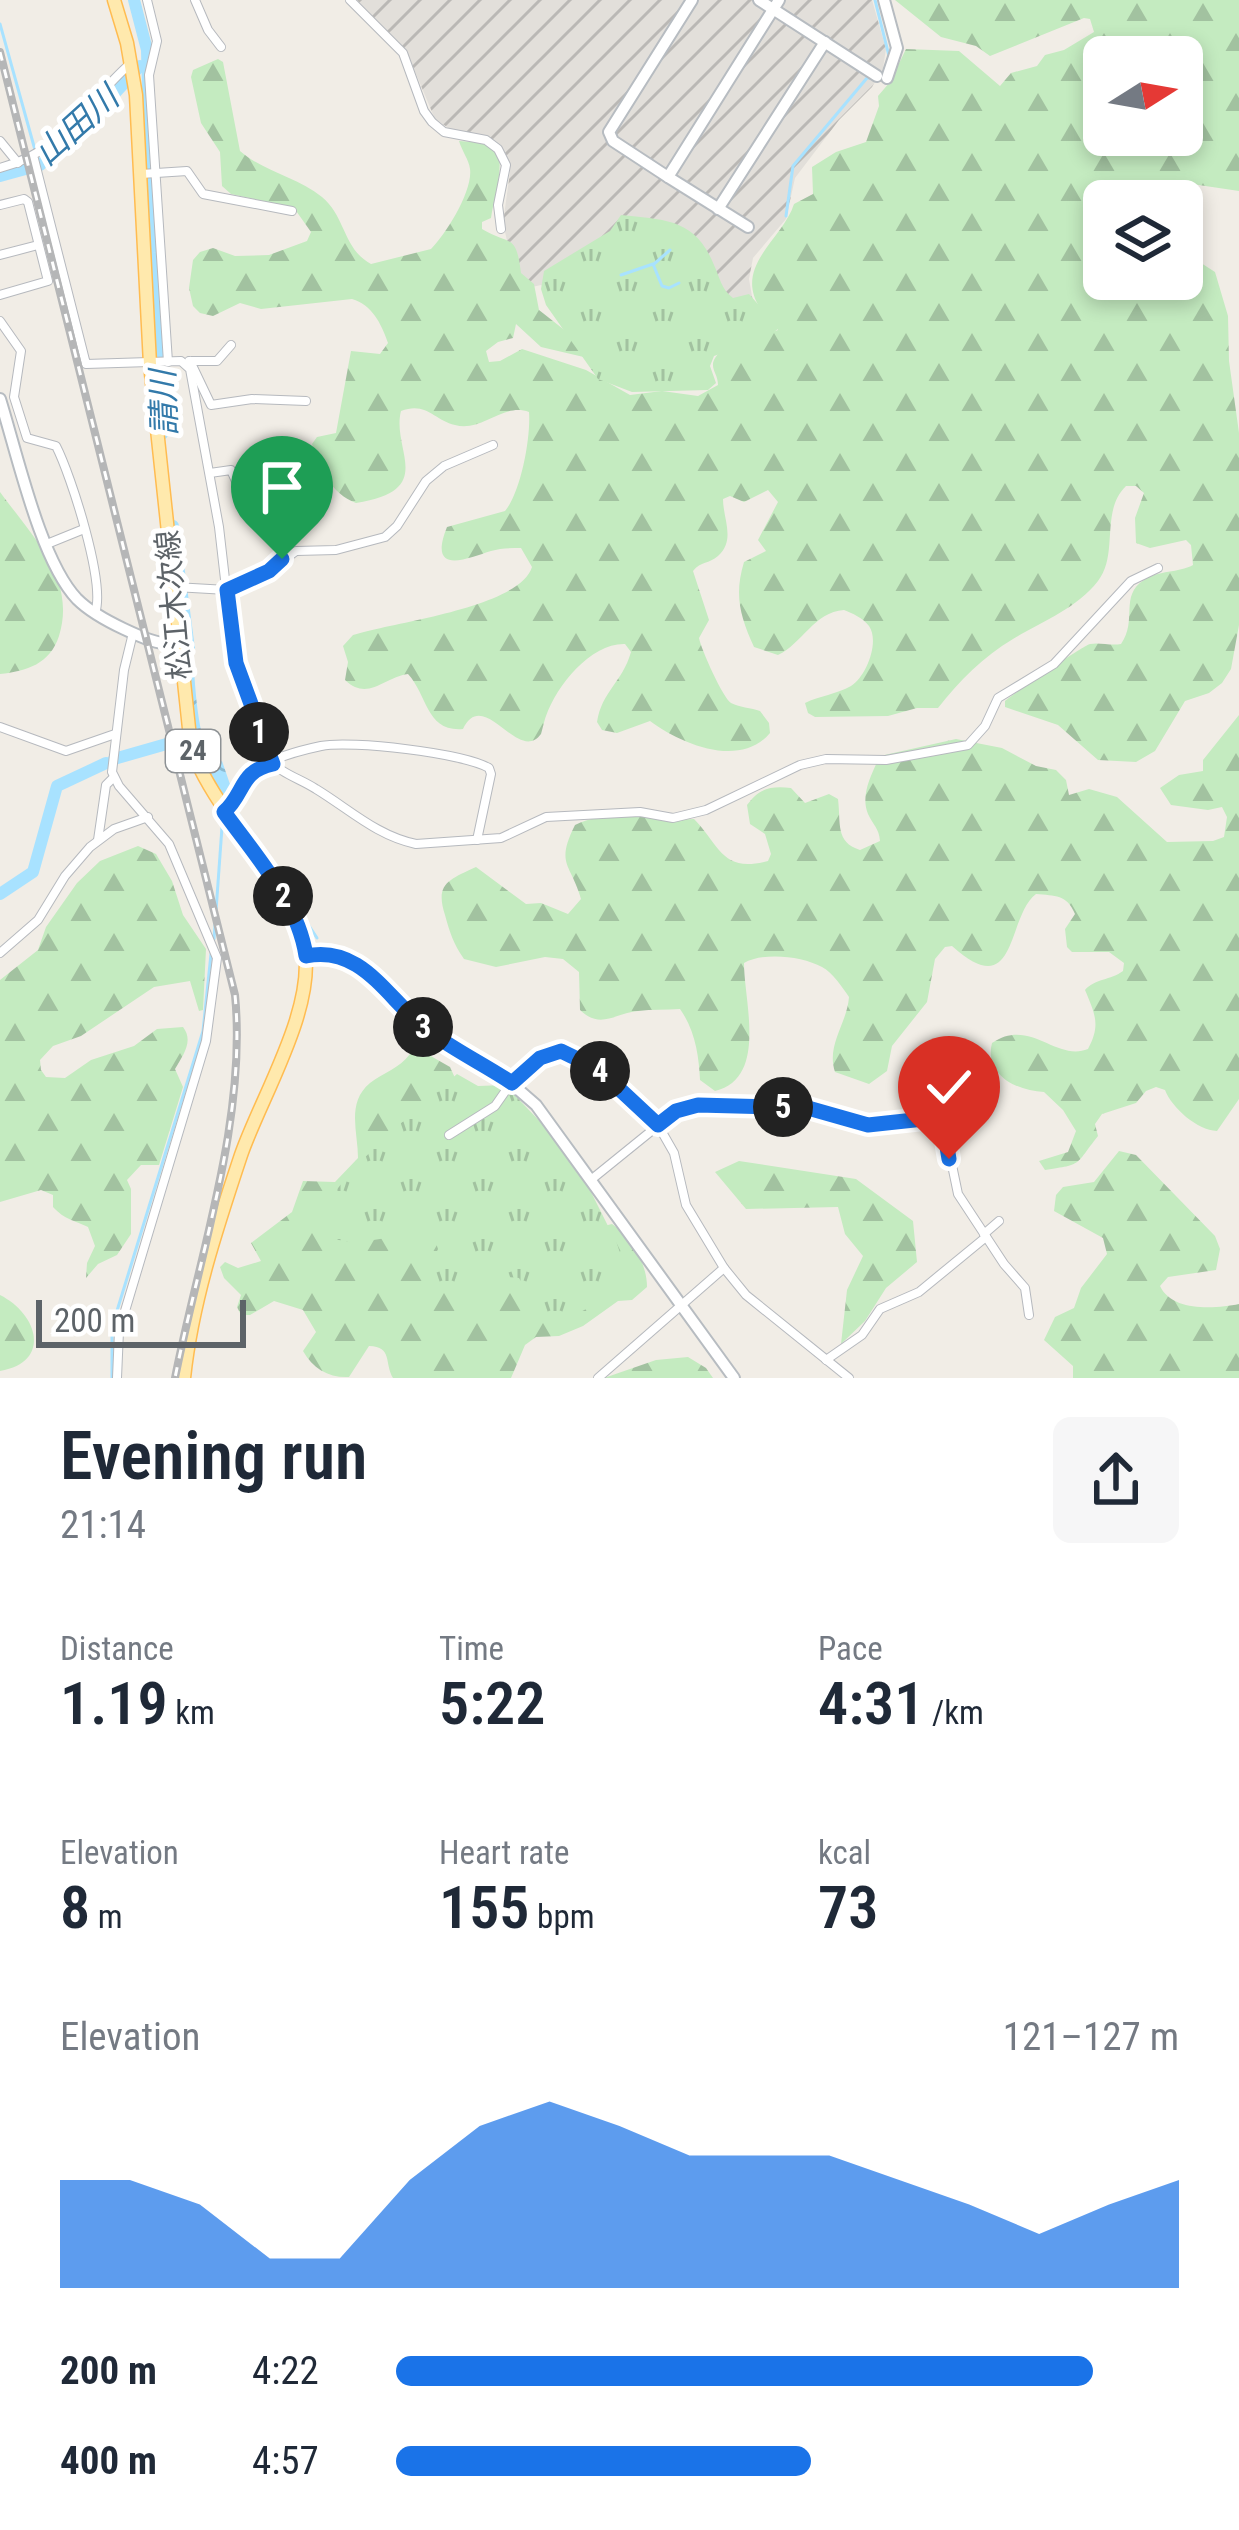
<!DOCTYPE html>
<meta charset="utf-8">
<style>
body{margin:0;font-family:"Roboto Condensed","Noto Sans JP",sans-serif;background:#f6f6f7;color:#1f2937;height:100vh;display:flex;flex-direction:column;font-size:45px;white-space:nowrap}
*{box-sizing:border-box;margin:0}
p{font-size:39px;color:#747a83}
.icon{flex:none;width:66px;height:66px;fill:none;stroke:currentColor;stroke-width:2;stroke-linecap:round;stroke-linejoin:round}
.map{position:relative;height:1378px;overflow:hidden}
.panel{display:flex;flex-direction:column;background:#fff;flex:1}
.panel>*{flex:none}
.needle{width:78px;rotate:79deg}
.controls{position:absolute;left:1083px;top:36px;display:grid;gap:24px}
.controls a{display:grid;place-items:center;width:120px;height:120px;border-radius:18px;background:#fff;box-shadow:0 6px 18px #0003;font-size:60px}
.scale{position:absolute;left:36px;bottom:30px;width:210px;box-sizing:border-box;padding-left:12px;border:6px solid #5d6368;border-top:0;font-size:33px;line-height:42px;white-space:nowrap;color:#5d6368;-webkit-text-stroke:9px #fff;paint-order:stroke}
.pin{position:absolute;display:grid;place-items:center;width:102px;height:102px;color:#fff;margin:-123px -51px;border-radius:50% 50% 50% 0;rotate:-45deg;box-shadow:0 0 12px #0007}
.pin .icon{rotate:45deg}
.km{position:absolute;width:60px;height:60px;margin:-30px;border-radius:50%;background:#222;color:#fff;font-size:33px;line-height:60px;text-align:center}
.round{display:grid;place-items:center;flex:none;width:126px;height:126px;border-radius:18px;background:#f6f6f7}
.head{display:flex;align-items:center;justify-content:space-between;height:204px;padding:0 60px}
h1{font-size:66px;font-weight:600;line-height:90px}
.metrics{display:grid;grid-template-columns:repeat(3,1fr);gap:18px;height:204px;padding:12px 60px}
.metrics div{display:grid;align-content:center}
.metrics b{font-size:60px;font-weight:600}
.metrics small{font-size:33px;font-weight:400}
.metrics p{font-size:33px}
.chart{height:336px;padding:24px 60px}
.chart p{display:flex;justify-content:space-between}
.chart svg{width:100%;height:216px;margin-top:12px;fill:#1a73e8;opacity:.7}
ul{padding:0 60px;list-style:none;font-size:39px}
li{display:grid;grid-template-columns:192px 144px 1fr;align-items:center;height:90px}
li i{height:30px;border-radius:15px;background:#1a73e8}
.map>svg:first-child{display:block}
.industrial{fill:url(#industrial-furrows)}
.forest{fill:url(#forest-firs);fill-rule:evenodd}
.park{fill:url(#park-tufts)}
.water{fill:url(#water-waves)}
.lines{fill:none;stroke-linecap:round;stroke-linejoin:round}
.stream{stroke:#a8e2ff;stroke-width:3}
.river{stroke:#a8e2ff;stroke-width:12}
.street-casing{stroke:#b6b9be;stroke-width:10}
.secondary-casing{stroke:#b7bcc1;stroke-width:14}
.primary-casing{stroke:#ffbc51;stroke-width:15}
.street{stroke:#fff;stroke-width:8}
.secondary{stroke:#fff;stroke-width:10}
.primary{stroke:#ffe9ad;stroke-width:12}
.rail-casing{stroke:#b5b6b7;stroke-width:8}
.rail{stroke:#fff;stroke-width:3;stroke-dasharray:9;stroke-linecap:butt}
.route-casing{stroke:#fff;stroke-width:24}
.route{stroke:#1a73e8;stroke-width:15}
.labels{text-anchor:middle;stroke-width:10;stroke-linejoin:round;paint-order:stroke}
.shield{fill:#fff;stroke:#8e9295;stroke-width:3}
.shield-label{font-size:27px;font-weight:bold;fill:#5d6368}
.street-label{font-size:30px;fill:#5d6368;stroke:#fff}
.water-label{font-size:33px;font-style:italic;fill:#337aaa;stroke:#fff}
</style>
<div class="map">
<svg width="1239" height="1378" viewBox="0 0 1239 1378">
<defs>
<pattern id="industrial-furrows" width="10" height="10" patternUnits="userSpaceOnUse" patternTransform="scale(3)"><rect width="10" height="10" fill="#e2dfda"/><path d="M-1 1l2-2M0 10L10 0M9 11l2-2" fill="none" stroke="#bab8b5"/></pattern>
<pattern id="forest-firs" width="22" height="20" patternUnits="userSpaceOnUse" patternTransform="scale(3)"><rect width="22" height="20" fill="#c4ebc0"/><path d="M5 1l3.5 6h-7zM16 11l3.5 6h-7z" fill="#a2c2a0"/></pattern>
<pattern id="park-tufts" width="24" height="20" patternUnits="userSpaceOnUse" patternTransform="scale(3)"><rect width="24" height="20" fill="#c4ebc0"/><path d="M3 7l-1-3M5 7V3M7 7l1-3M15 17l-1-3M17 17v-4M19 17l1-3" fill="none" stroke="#a2c2a0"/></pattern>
<pattern id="water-waves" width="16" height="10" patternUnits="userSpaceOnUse" patternTransform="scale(3)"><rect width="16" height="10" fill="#a8e2ff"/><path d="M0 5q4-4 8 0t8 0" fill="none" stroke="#8cbbd2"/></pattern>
</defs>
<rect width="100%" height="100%" fill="#f1ede6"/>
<polygon class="industrial" points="357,0 872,0 886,49 883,68 872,87 839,120 795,178 786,219 753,258 749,279 753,302 559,296 541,285 532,287 516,269 510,254 503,223 510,172 506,154 485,136 450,129 435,119 408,55"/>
<g class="forest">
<path d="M895 0H1239V191L1165 180 1097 187 1092 202 1104 219V279H1182V260L1201 263 1215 272 1228 316 1229 361 1239 433V625L1231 669 1222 683 1209 693 1185 701 1155 751 1136 762 1098 760 1058 725 1005 707V701C1010 696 1084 645 1090 644 1100 642 1110 646 1121 644 1138 620 1119 596 1144 580 1159 570 1178 573 1193 565L1191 545 1186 540 1150 548 1136 543 1135 518 1144 493 1136 486H1126C1100 511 1119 554 1098 581 1076 609 1043 621 1013 639 984 656 959 681 938 708H917L888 716 815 717 808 713 805 703C819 696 837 694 851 686 866 677 880 642 869 626 863 618 852 613 844 610 814 612 802 644 778 655L754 647C740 616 734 595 744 562L766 551 758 540 778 502 768 490 744 502 730 496 723 499C723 519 736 540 718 556 709 564 701 561 693 571L709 620 699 638C701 649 723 698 731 703 738 707 752 708 760 711L769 723 770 733C740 769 681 744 650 721L617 733 602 730 597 722C602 691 622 683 631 652L625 644C591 643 557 685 546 716 545 718 542 731 541 734 518 765 484 686 463 729 426 732 428 696 408 674 384 677 368 702 345 680L348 662 343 646 353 635C393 622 519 608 532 567L521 548C511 548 500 548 491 551 468 558 427 577 447 527L505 511C521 492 531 437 529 412 503 402 481 433 455 425 434 420 426 401 401 411 391 450 438 490 356 503 331 494 320 468 312 444L317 437 336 433 351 351 380 354 388 343C381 323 372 305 352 299L261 309 240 303 213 316 200 313 193 306 189 288 193 260 200 252 213 248 235 256 269 255 307 241 311 232 294 208 231 194 222 186 220 152 201 123 191 77 193 70 218 59 223 62 240 151C263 171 297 177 322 197 346 217 343 249 371 264L431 249C446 234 473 191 470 169 469 160 462 151 459 141L486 143 499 156C502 176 494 198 491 218L482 222V229C510 246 516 232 521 273L534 284 539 310 605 362 541 347 516 324 513 338 498 342 486 351 489 362 500 361 522 349 586 370 630 395 662 391 698 396 718 385C718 371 706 367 719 353L778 330C774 321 765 316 760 308 733 266 783 239 794 204L813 194 812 167 836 152 866 142 879 106 878 96 890 82 906 49 959 51 1000 86 1011 73 1037 66 1045 55 1064 50 1094 32 1090 19 1084 18 990 56 976 46 941 37ZM1104 57H1182V135H1104Z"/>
<path d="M0 492C31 535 77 578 59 636 50 664 27 671 0 674Z"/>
<path d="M1239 715V1099L1217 1131C1197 1130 1172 1108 1165 1090L1156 1087 1146 1091 1136 1103 1102 1114 1095 1124 1098 1136C1074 1166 1084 1164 1045 1170L1039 1161 1068 1152 1076 1131 1063 1110 1044 1092C1016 1091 984 1074 992 1043 1030 1017 1056 1062 1088 1049 1101 1025 1095 1014 1085 990 1094 979 1111 980 1123 971L1124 963 1109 952H1072L1067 947 1065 929 1075 914C1067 894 1055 896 1036 894 1006 917 1018 1005 952 946L945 947 935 959 927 1002 892 1046 887 1071 869 1084 835 1072C826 1045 847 1024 849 997 842 987 833 973 822 967 802 956 763 952 744 963 744 1002 768 1078 715 1091L700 1080C699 1056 695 1030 680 1009 666 1010 652 1009 638 1011 615 1013 601 1030 580 1010L579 972 563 959 545 957 496 967 464 959C453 943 450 933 445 915 435 884 448 880 476 867L526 904 541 903 568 914 581 899C571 863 555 865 575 825 611 807 655 821 694 819 721 847 722 873 768 861L771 854 765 834 750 824 747 805C759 788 771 786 791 788L805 803 829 794 838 799C841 823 835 842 860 850L880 841C879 828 873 825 868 814 860 795 872 773 880 756L956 739 1002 748 1036 766 1056 770 1066 780 1069 795 1089 789 1117 797 1167 842 1213 841 1224 837 1227 817 1222 807 1208 810 1171 805 1160 788 1179 775 1203 771V760Z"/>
<path d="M138 846 156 854 172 881 183 915 206 949 203 1010 199 1011 190 981 154 987 81 1036 53 1046 40 1060 41 1070 46 1077 65 1078 91 1060 134 1046 157 1029 183 1027C194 1041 183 1055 175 1069L183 1087 159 1165H141L127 1180 131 1189V1234L117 1255 98 1264 86 1278 87 1263 95 1246 88 1227C74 1220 65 1220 53 1207V1195L41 1190 0 1202V980L38 950 46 927 77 883 100 861Z"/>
<path d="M422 1051 450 1067 455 1078 604 1226 612 1224C632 1237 647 1264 647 1287L632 1300 618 1301 583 1326 559 1336 536 1337 525 1345 511 1378H393C384 1363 393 1347 369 1346L349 1377C329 1378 313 1369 303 1351L316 1332 303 1310 274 1301 250 1315H241L237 1307 241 1295 224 1278 220 1267 225 1262 238 1268 261 1261 251 1243 292 1212 303 1181 335 1182 358 1158C358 1132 346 1103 370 1083 384 1072 399 1069 410 1054Z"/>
<path d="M1119 1151 1136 1155 1215 1236 1220 1249 1216 1270 1168 1277 1160 1286C1172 1312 1215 1309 1239 1304V1378H1073V1366L1044 1340 1055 1317 1074 1308 1081 1288 1107 1254 1103 1238 1054 1211 1056 1195 1063 1187 1094 1182Z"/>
<polygon points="739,1161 856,1179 913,1221 917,1262 886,1288 865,1321 841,1344 847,1290 863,1256 845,1234 838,1207 746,1209 715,1172"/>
<path d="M0 1295C38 1314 52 1362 0 1371Z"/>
<polygon points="688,1357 706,1368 713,1378 604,1378 656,1360"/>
</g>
<g class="park">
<path d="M621 215C665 220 695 218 714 265 720 278 721 289 733 298L749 294 779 328 767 338 714 356 710 366 716 383 708 390 632 392 598 379 546 305 541 289 544 271 610 231Z"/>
<path d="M457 1074 478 1086 505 1085 553 1135 590 1190 632 1274 628 1286 577 1314 544 1318 519 1278C492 1273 470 1293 443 1290L429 1269 438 1249 432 1231 354 1243 329 1238C325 1228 321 1221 325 1211 338 1173 425 1103 457 1074Z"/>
</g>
<path class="water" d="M184 636H192C195 679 195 724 211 765L222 761 232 790 230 801 224 800C189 744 191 700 184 636Z"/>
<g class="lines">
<g class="stream">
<polyline points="875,0 889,56"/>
<polyline points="0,24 35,150"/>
<polyline points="39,161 40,165"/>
<polyline points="786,216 793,166 867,78 872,78"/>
<polyline points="654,264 670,250"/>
<polyline points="621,275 653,264 662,286 669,288 679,283"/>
<polyline points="235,808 251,836"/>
<polyline points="292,900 317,938"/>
<polyline points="214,939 222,827"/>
<polyline points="112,1378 112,1327 203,1031 211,954"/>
</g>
<g class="river">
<polyline points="134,0 147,50 152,253 162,434"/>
<polyline points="0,176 40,165 93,117 140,66"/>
<polyline points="173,526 189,649"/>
<polyline points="114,759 170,743"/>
<polyline points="0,894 33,872 57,786 106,763"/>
</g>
<g class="street-casing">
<g id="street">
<polyline points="147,0 157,41 149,75 168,362"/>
<polyline points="195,0 208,30 221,47"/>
<polyline points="350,0 403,53 424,111 432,122 444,132 486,140 498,149 506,165 498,205 501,229"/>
<polyline points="0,141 18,163"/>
<path d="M34 159 86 364 181 361 190 369 219 527 233 649 268 758C281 774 299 778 316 789 349 809 377 836 416 844L501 838 546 817 640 812 673 818 706 810 800 765 826 759 886 760 968 745 985 726 998 698 1054 664 1131 581 1158 568"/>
<path d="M0 168C67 150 83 105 131 63"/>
<polyline points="141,174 187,171 203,194 292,211"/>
<polyline points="0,205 24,199 28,202 48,281 0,295"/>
<polyline points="0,255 38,245"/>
<path d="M0 321 21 351 14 397 27 438 56 446C71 475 106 584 95 613"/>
<polyline points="189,361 217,361 231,345"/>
<polyline points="190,361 211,405 252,399 306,401"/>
<polyline points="210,473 231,470 244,499 273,491"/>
<polyline points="269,476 278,506"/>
<polyline points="47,544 84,529"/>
<polyline points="175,587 227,590 269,571 296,551 336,550 385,537 397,526 426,481 444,466 493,445"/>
<polyline points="0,727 66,751 115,734"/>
<path d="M224 812C239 799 239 779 258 768 274 758 302 750 321 746 351 740 463 753 489 768L491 774 477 840"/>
<polyline points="98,840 106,785 114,777"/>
<polyline points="0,953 38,920 65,876 90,847 114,829 148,817"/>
<polyline points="449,1135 495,1106 511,1083 549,1053 568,1052 590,1064 658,1125 674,1153 686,1205 724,1268 746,1295 849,1378"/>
<polyline points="592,1179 676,1111 698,1105 808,1108 868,1125 942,1117 958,1194 1004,1264 1025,1288 1029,1315"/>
<polyline points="984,1234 999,1221"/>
<polyline points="826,1360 862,1335 880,1309 919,1292 986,1237"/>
<polyline points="117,1378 119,1331 206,1041 217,958 169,844 119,786 112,772 124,670 133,633"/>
<polyline points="598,1378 724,1268"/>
</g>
</g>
<g class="secondary-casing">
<g id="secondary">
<polyline points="692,0 609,132 613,141 668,177 779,0"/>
<polyline points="759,0 877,76"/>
<polyline points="884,0 897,48 887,78"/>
<polyline points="668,177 748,227"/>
<polyline points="718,209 825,42"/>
<path d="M0 399C17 453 40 560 77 599 90 612 107 621 124 629 141 637 158 645 177 644"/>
<polyline points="306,956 329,953 354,962 426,1029 505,1078 536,1105 734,1378"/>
</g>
</g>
<g class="primary-casing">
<path id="primary" d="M114 0 127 43 136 95 150 364 191 747C216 818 290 876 304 946 317 1007 261 1097 241 1155 217 1227 192 1302 184 1378"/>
</g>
<use href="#street" class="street"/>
<use href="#secondary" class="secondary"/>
<use href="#primary" class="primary"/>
<g class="rail-casing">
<path id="rail" d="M0 52 235 995C247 1119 199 1256 175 1378"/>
</g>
<use href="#rail" class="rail"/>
</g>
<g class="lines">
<g class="route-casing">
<path id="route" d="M282 559 269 571 227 590 236 663 273 764C239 771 245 794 224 812 255 855 298 902 306 956 364 944 389 1003 430 1032 456 1051 485 1065 512 1083L540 1058 561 1051 598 1069 658 1125 676 1111 698 1105 808 1108 868 1125 942 1117 949 1159"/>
</g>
<use href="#route" class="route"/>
</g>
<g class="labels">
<rect class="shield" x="166" y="730" width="54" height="42" rx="9"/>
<g class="shield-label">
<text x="193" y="760">24</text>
</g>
<g class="street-label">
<text transform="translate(174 605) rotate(-95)" y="10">松江木次線</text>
</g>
<g class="water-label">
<text transform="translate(76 125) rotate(-42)" y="12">山田川</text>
<text transform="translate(163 403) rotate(-92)" y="12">請川</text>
</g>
</g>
</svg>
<div class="controls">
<a><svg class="needle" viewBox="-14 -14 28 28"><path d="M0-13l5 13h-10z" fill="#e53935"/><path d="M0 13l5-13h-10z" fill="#747a83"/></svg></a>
<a><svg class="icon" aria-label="layers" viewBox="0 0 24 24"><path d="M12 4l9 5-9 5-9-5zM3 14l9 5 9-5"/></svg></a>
</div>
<div class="scale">200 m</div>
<div class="pin" style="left:282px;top:559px;background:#1e9e55"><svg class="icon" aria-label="arrive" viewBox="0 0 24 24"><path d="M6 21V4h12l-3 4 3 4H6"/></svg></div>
<div class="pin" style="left:949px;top:1159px;background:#d93025"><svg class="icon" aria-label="check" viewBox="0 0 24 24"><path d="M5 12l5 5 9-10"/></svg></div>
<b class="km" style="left:259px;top:732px">1</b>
<b class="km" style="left:283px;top:896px">2</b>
<b class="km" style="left:423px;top:1027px">3</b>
<b class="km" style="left:600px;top:1071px">4</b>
<b class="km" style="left:783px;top:1107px">5</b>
</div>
<section class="panel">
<div class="head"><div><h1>Evening run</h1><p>21:14</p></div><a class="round"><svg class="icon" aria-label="share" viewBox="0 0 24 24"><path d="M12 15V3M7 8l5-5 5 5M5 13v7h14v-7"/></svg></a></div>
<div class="metrics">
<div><p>Distance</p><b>1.19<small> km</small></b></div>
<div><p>Time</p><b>5:22</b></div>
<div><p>Pace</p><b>4:31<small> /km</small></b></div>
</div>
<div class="metrics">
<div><p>Elevation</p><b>8<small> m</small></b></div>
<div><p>Heart rate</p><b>155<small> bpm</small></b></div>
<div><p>kcal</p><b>73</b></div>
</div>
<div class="chart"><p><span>Elevation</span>121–127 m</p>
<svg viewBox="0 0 160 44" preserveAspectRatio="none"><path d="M0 44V22L10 22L20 27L30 38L40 38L50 22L60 11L70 6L80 11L90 17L100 17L110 17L120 22L130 27L140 33L150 27L160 22V44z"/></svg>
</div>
<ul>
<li><b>200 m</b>4:22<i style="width:89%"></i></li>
<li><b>400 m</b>4:57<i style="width:53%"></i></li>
</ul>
</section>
